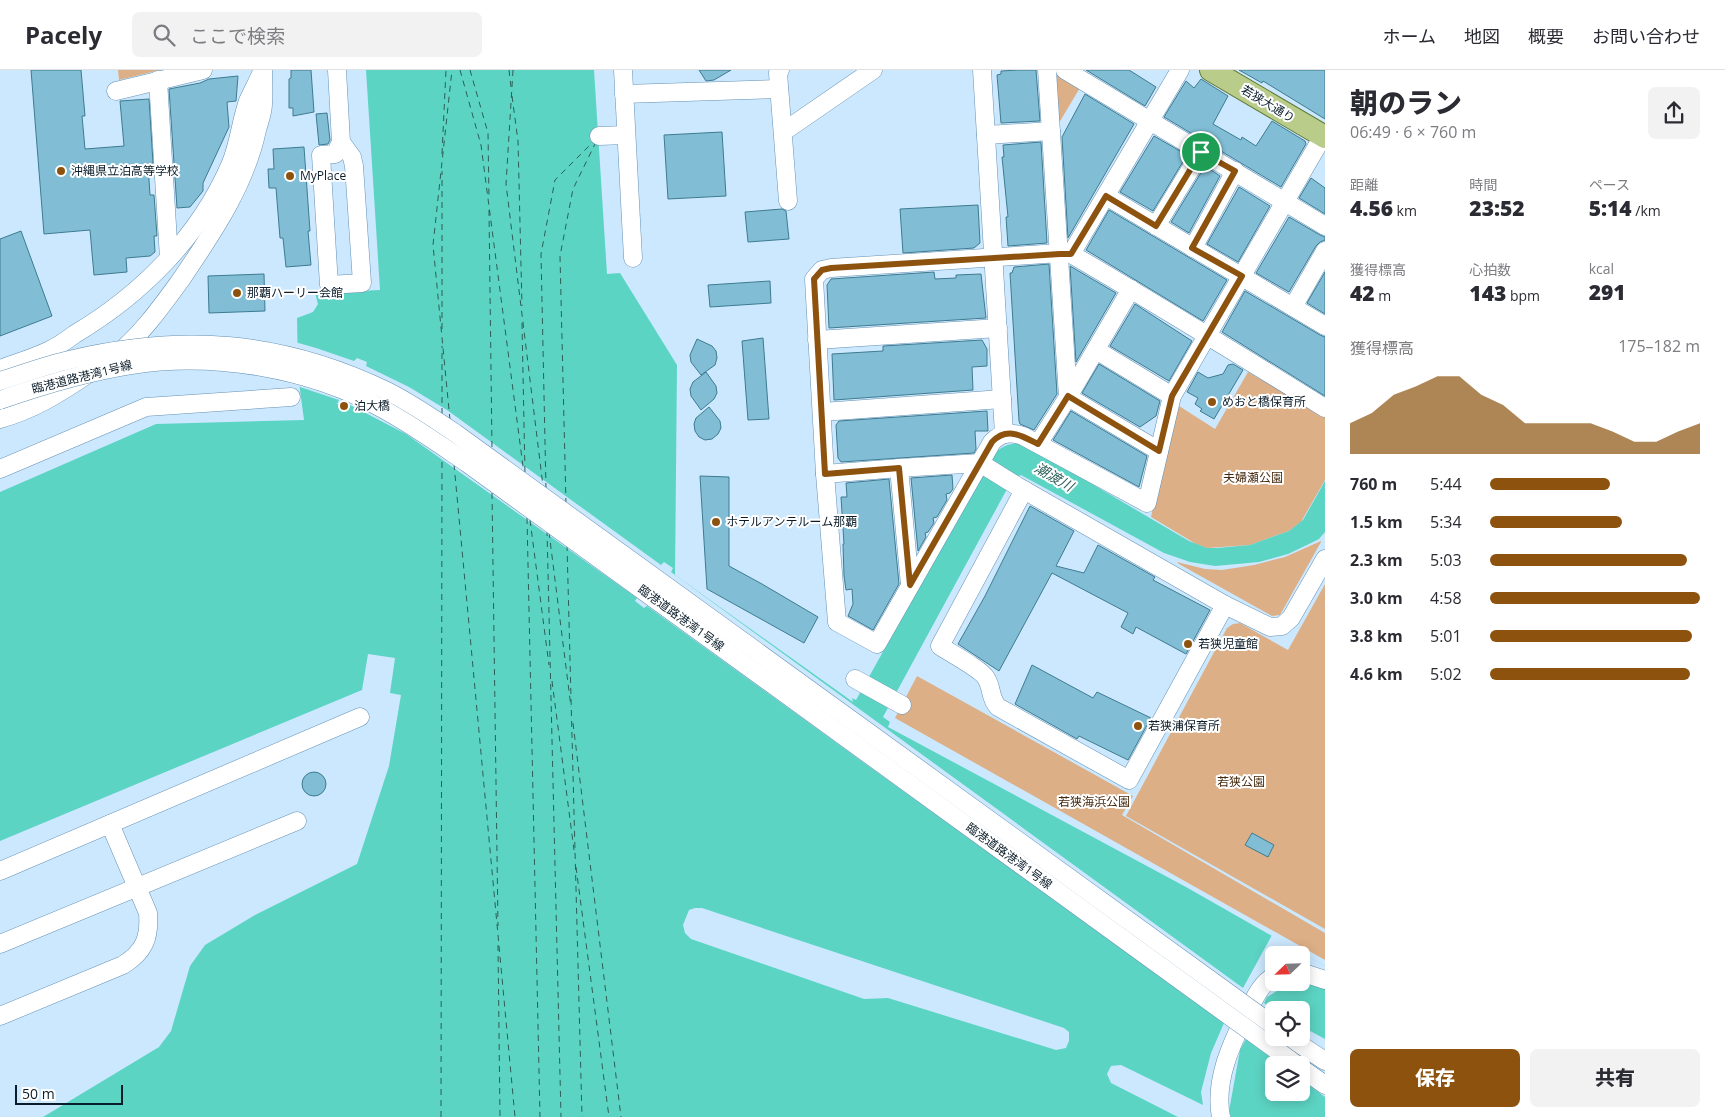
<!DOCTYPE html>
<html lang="ja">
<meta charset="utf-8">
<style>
body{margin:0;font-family:"Open Sans","Noto Sans JP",sans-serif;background:#f2f2f3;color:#2b2b33;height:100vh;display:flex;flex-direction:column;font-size:19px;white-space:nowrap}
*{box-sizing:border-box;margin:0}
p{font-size:16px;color:#7c7c81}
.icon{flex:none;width:28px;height:28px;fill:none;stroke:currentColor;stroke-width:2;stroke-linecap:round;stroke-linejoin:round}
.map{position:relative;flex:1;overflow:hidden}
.details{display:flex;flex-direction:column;background:#fff;width:400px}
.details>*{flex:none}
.needle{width:32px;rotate:247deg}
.tools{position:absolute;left:1265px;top:876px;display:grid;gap:10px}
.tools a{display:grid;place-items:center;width:45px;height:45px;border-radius:8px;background:#fff;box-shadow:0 2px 12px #0003;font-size:25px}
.scale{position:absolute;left:15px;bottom:12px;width:108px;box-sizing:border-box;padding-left:5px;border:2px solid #0b1d2a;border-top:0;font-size:14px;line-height:18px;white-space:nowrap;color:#0b1d2a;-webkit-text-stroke:4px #fff;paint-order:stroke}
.pin{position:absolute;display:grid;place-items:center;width:42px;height:42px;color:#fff;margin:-21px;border:2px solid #fff;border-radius:50%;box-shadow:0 1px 5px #0007}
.round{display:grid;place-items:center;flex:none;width:52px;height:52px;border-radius:8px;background:#f2f2f3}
.overview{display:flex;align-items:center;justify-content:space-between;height:85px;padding:0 25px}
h1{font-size:28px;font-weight:800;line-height:38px}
.metrics{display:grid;grid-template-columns:repeat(3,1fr);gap:8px;height:85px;padding:5px 25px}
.metrics div{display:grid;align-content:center}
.metrics b{font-size:21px;font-weight:800}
.metrics small{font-size:14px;font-weight:400}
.metrics p{font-size:14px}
.chart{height:140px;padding:10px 25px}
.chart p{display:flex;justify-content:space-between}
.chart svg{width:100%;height:90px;margin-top:5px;fill:#8d530e;opacity:.7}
.action{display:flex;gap:10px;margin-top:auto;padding:10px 25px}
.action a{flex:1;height:58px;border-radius:8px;background:#8d530e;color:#fff;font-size:20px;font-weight:800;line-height:58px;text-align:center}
.action a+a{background:#f2f2f3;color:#2b2b33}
ul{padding:0 25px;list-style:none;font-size:16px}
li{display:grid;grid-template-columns:80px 60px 1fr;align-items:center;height:38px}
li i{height:12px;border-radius:6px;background:#8d530e}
header{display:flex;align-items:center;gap:30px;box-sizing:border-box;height:70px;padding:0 25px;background:#fff;border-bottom:1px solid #e1e1e2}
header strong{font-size:24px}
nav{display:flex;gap:28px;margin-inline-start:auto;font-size:18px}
.search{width:350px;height:45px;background:#f2f2f3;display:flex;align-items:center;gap:12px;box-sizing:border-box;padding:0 18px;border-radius:8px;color:#7c7c81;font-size:19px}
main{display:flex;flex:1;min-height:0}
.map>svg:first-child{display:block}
.green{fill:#ddaf86}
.water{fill:#5cd4c3;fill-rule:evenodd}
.pier{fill:#cce8fe;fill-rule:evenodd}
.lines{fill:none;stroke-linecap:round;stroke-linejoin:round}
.ferry{stroke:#2c5f57;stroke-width:1;stroke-dasharray:6 5;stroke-linecap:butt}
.building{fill:#81bed5;stroke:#3e7b90}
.minor-casing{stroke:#6591b4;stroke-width:19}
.major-casing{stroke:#5f7936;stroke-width:24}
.minor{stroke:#fff;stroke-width:18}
.major{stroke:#bacc8a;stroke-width:22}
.minor-bridge-casing{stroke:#6591b4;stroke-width:19;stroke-linecap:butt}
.minor-bridge{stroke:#fff;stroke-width:18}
.route-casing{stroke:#fff;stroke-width:10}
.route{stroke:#8d530e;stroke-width:6}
.poi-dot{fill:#8d530e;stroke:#fff;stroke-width:2}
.labels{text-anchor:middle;stroke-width:4;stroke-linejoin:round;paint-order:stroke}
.street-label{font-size:12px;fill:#0b1d2a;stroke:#fff}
.poi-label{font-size:12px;fill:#0b1d2a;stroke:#fff;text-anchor:start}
.park-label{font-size:12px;fill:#452a0f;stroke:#fff}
.water-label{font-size:14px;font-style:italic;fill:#2c5f57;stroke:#fff}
</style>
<header>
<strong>Pacely</strong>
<div class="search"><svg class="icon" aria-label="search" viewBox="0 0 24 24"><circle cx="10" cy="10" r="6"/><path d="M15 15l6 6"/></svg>ここで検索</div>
<nav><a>ホーム</a><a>地図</a><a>概要</a><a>お問い合わせ</a></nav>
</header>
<main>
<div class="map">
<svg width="1325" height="1047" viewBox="0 0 1325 1047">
<rect width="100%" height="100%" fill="#cce8fe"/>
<g class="green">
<polygon points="118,0 160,0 119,10"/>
<polygon points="1052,1 1081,16 1056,58"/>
<polygon points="1248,302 1325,346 1325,410 1301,452 1289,461 1250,475 1207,478 1196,474 1151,447 1176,334 1215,359"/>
<polygon points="1321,471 1321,472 1280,545 1272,546 1179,494 1177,492 1205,499 1222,500 1254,495 1285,487"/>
<polygon points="1325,514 1325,859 1126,746 1227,558 1233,554 1240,553 1288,580"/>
<polygon points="917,606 1133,726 1122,745 1325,863 1325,890 895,648"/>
</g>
<path class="water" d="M366 0H594L607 204 620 203 677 295 675 505 853 632 852 628 856 630 993 385C1003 375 1011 372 1024 374L1189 471 1207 478H1217L1250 475 1289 461 1303 450 1325 411V462L1319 469 1309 474 1288 484 1259 492 1215 496 1190 492 1164 483 1021 405 1013 408 883 647 890 652 888 657 1186 817 1325 896V1047H43L159 977 171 961 190 896 205 875 255 845 357 794 389 696 401 625 390 623 395 588 368 584 362 620 0 771V422L156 354 304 350 298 305 297 248 313 242 318 234 315 223 380 220ZM1274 885H1301V912H1274ZM1274 940H1301V968H1274ZM1274 995H1301V1022H1274Z"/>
<g class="pier">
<path d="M295 272 316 278 354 291 357 288 367 292 366 296 409 317 447 340 661 495 664 492 673 498 671 502 1243 918 1272 865 1325 896V918L1313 914H1296L1280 919 1267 927 1264 933 1274 940V968H1301V956L1325 969V1027L1301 1009V995H1281L1246 969 1240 980 1229 1041 1231 1047H1178L1111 1013 1107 1004 1111 996 1121 995 1203 1035 1201 1022 1211 983 1224 953 647 536 644 538 635 531 637 528 406 364 350 335 348 338 337 334 339 330 297 316ZM1274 885H1301V912H1274Z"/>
<polygon points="695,838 702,838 1064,958 1069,962 1069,971 1066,978 1056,980 888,928 864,929 691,869 685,863 683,855 689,840"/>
</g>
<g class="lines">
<g class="ferry">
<polyline points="460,0 481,75 524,404"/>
<polyline points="470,0 488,63 489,129"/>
<polyline points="509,0 511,17"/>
<polyline points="513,0 506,114 543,416"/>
<polyline points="512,26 518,71 522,236"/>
<polyline points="442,84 446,0"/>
<polyline points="489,140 492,379"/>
<polyline points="522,253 525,404"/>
<polyline points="442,259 442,101"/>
<polyline points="442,344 442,276"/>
<polyline points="450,350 433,175 452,0"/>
<polyline points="454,394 515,1047"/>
<polyline points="546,419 541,184 555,110 593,72"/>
<polyline points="492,423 498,856"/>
<polyline points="566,434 560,186 573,119 595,74"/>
<polyline points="527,448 540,1047"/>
<polyline points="530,450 549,595"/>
<polyline points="547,460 561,1047"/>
<polyline points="549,462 571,637"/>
<polyline points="567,475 582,1047"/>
<polyline points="552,611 574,780"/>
<polyline points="573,653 621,1047"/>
<polyline points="576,797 609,1047"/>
<polyline points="498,875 500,1047"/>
<polyline points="441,1047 442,386"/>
</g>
</g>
<g class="building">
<polygon points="31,0 81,0 85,46 82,46 85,79 124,76 120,31 149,29 153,93 148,94 150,125 154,125 157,166 154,166 155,182 150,186 126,188 127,202 94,205 90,160 44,164"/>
<polygon points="291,0 311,0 314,42 293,46 293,38 289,38 289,9 291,8"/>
<polygon points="699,0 731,0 714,10 706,11"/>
<polygon points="1019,0 1036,0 1040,51 1001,53 997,5 1001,4 1001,1"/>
<polygon points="1086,0 1129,0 1156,17 1145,36"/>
<polygon points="1239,0 1325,0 1325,49 1263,11 1262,13"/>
<polygon points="238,6 236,31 227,32 229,57 203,113 203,121 190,137 177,138 169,19 200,13 209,9"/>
<polygon points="1201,9 1228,26 1213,54 1241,70 1242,67 1256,76 1272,51 1305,71 1306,74 1281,117 1164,47 1186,11 1194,18"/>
<polygon points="1085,24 1134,54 1068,168 1062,67"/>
<polygon points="327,43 330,70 328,74 319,75 316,44"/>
<polygon points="722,62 726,126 668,129 664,65"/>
<polygon points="1154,66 1187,85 1153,141 1120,122"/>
<polygon points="1041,72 1047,173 1008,176 1006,147 1008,147 1002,87 1004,87 1003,75"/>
<polygon points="304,77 310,161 308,161 311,195 286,197 283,168 280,168 276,118 269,118 268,99 274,99 273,79"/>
<polygon points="1205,96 1220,106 1189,163 1171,152"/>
<polygon points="1311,108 1325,118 1325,144 1299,128"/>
<polygon points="1239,117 1270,136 1238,192 1207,174"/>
<polygon points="978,135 980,173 974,178 903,183 900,139"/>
<polygon points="782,139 786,141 789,169 748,172 745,142"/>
<polygon points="1109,140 1227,210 1203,251 1086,180"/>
<polygon points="1289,147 1320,165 1325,167 1325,170 1320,172 1316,176 1289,222 1256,203"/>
<polygon points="21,161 52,246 0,266 0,169"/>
<polygon points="1049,194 1057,324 1034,360 1020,354 1019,351 1010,203 1012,203 1014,197"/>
<polygon points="1070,196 1116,223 1076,292"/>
<polygon points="934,202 935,209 956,208 956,205 981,204 986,248 829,258 827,215 831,209"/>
<polygon points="1325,202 1325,244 1307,233"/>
<polygon points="264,204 265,241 209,243 208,206"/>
<polygon points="770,211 771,233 710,237 708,215"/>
<polygon points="1245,221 1320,265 1325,267 1325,326 1222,262"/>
<polygon points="1135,234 1192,271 1169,311 1110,276"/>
<polygon points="763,268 769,349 748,350 742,271"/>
<polygon points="697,269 712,276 716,281 717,288 715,295 701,305 691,292 690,285"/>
<polygon points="982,270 987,279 987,296 972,297 973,320 834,330 832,284 883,281 883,276"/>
<polygon points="1099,294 1160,331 1156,346 1140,357 1082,323"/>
<polygon points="1233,294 1243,300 1214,349 1200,341 1202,339 1195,334 1198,328 1187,322 1198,302 1208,308 1223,304 1228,295"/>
<polygon points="706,302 716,316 717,323 714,329 701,340 691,326 690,319 693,312"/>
<polygon points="709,337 720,351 721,358 718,364 712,369 705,370 699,367 695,361 694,354 696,348"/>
<polygon points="987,341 988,361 975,361 976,379 974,383 841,392 838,388 836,355 839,351"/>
<polygon points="1071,341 1147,386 1139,417 1053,370"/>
<polygon points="952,405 953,419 950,423 946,424 947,430 937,447 933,448 934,453 928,462 925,463 926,467 918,481 911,408"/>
<polygon points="700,406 729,407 729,496 762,514 818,547 804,573 707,519"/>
<polygon points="889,409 899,514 873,560 848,546 853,534 852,519 846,520 844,506 843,474 844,474 841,427 847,427 846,413"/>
<polygon points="1030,436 1074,461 1056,496 1084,503 1098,475 1155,507 1153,510 1210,540 1186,584 1136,557 1133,564 1121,557 1128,543 1052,503 999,601 958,574 985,526"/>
<polygon points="1032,595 1093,628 1097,622 1151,648 1128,690 1079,666 1077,669 1015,634"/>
<circle cx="314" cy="714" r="12"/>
<polygon points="1252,763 1274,775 1268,787 1245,775"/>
</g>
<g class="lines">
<g class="minor-casing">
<g id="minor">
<polyline points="337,0 341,72 335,84 321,85 329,215 362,213 354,96 352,87 341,72"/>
<polyline points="623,0 633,188"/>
<polyline points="780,0 778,3 788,131"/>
<polyline points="982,0 1004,364"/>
<polyline points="1047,0 1068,327 1159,381"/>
<polyline points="1065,0 1325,156"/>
<polyline points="158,10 169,188"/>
<polyline points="116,21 203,0"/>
<polyline points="624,24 779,19"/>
<polyline points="783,62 873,0"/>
<polyline points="986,65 1051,61"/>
<polyline points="599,66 626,65"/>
<path d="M1323 66 1172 326 1147 433 1023 366C1011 362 1001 362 992 372L877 574 837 552 825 404 814 209 822 200 831 198 1060 183 1071 184C1157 234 1241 286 1325 338"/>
<polyline points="1106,126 1325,256"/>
<polyline points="1156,156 1201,82"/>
<polyline points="1193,178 1235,101"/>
<polyline points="1071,184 1180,0"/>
<polyline points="1293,237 1325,181"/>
<polyline points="817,270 998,258"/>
<polyline points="1096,280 1172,326"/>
<path d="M116 285C141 265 161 237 180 211 212 164 245 116 257 60 259 52 263 43 263 34 264 23 263 11 263 0"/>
<path d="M0 299C16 293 34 288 50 280 58 276 67 270 75 264 142 224 200 166 231 93 239 73 241 51 248 31 252 22 257 13 261 4"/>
<polyline points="822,342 1002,329"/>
<path d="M0 349C33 340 60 323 88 304"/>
<polyline points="1038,374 1068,327 1131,219"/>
<polyline points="899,398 910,515"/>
<polyline points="0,399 146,337 291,327"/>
<polyline points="825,404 899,398 980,393 1017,416 1225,535 1270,557 1282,556 1291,548 1325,489"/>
<path d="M1024 420 940 576C949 582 982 600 986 608 993 619 989 627 998 637L1129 710 1225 535"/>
<polyline points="855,609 902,635"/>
<polyline points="0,801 360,647"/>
<polyline points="0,874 297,751"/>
<polyline points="1301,902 1325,910"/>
<path d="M0 946 123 895C144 882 150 868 148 843L110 754"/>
<polyline points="1290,968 1325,991"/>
<polyline points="1301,998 1325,1015"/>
<path d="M1221 1047C1214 1011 1231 974 1247 943 1254 930 1260 914 1274 906"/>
</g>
</g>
<g class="major-casing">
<polyline id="major" points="1211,0 1325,67"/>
</g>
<use href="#minor" class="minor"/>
<use href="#major" class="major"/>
<g class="minor-bridge-casing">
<g id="minor-bridge">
<path d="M0 311C23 304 46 295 69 290 183 263 281 270 387 321 411 333 433 348 455 363L1274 956"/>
<path d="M0 330C43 315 86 302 131 295 213 282 309 298 381 338 411 354 439 374 467 393L1297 995"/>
</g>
</g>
<use href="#minor-bridge" class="minor-bridge"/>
</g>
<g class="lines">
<g class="route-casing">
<path id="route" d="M1201 82 1235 101 1192 178 1242 206 1172 326 1159 381 1068 326 1038 374C1022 366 1007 356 992 372L910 515 899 398 825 404 814 209 822 200 831 198 1060 184H1071L1106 126 1156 156Z"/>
</g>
<use href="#route" class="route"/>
</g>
<g class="poi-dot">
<circle cx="61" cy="101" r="5"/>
<circle cx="290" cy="106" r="5"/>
<circle cx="237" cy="223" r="5"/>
<circle cx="1212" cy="332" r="5"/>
<circle cx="344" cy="336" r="5"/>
<circle cx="716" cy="452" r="5"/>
<circle cx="1188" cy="574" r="5"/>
<circle cx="1138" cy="656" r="5"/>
</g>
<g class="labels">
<g class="street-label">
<text transform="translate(1268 34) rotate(31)" y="4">若狭大通り</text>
<text transform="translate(82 307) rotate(-14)" y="4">臨港道路港湾1号線</text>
<text transform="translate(681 548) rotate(36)" y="4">臨港道路港湾1号線</text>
<text transform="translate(1009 786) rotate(36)" y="4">臨港道路港湾1号線</text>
</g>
<g class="poi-label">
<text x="71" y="105">沖縄県立泊高等学校</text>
<text x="300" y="110">MyPlace</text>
<text x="247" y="227">那覇ハーリー会館</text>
<text x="1222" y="336">めおと橋保育所</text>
<text x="354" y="340">泊大橋</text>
<text x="726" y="456">ホテルアンテルーム那覇</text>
<text x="1198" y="578">若狭児童館</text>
<text x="1148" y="660">若狭浦保育所</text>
</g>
<g class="park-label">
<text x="1253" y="412">夫婦瀬公園</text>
<text x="1241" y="716">若狭公園</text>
<text x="1094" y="736">若狭海浜公園</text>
</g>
<g class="water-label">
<text transform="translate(1054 407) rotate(30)" y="5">潮渡川</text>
</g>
</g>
</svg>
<div class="tools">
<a><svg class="needle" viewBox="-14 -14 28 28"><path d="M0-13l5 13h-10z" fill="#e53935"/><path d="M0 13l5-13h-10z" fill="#7c7c81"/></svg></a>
<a><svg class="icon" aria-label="locate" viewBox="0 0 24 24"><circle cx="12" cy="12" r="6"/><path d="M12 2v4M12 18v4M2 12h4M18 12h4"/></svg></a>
<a><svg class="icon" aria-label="layers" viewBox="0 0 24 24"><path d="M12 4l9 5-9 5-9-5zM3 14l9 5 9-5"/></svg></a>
</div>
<div class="scale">50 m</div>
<div class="pin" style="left:1201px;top:82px;background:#1e9e55"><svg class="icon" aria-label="arrive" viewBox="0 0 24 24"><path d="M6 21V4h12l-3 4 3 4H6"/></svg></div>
</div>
<section class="details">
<div class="overview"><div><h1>朝のラン</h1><p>06:49 · 6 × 760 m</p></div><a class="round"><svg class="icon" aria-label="share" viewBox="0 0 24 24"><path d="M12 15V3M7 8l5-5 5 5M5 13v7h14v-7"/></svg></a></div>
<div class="metrics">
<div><p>距離</p><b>4.56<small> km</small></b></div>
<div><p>時間</p><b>23:52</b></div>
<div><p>ペース</p><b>5:14<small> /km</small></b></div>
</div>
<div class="metrics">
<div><p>獲得標高</p><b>42<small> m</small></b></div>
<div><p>心拍数</p><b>143<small> bpm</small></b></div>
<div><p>kcal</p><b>291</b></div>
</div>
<div class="chart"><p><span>獲得標高</span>175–182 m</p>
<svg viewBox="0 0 160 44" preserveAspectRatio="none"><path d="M0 44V29L10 24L20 15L30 11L40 6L50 6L60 15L70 20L80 29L90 29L100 29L110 29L120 33L130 38L140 38L150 33L160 29V44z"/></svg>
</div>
<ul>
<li><b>760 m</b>5:44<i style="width:57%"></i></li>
<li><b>1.5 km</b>5:34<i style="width:63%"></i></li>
<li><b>2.3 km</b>5:03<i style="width:94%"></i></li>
<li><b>3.0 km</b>4:58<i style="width:100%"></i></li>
<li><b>3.8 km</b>5:01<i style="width:96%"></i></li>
<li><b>4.6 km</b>5:02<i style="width:95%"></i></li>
</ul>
<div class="action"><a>保存</a><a>共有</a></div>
</section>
</main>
